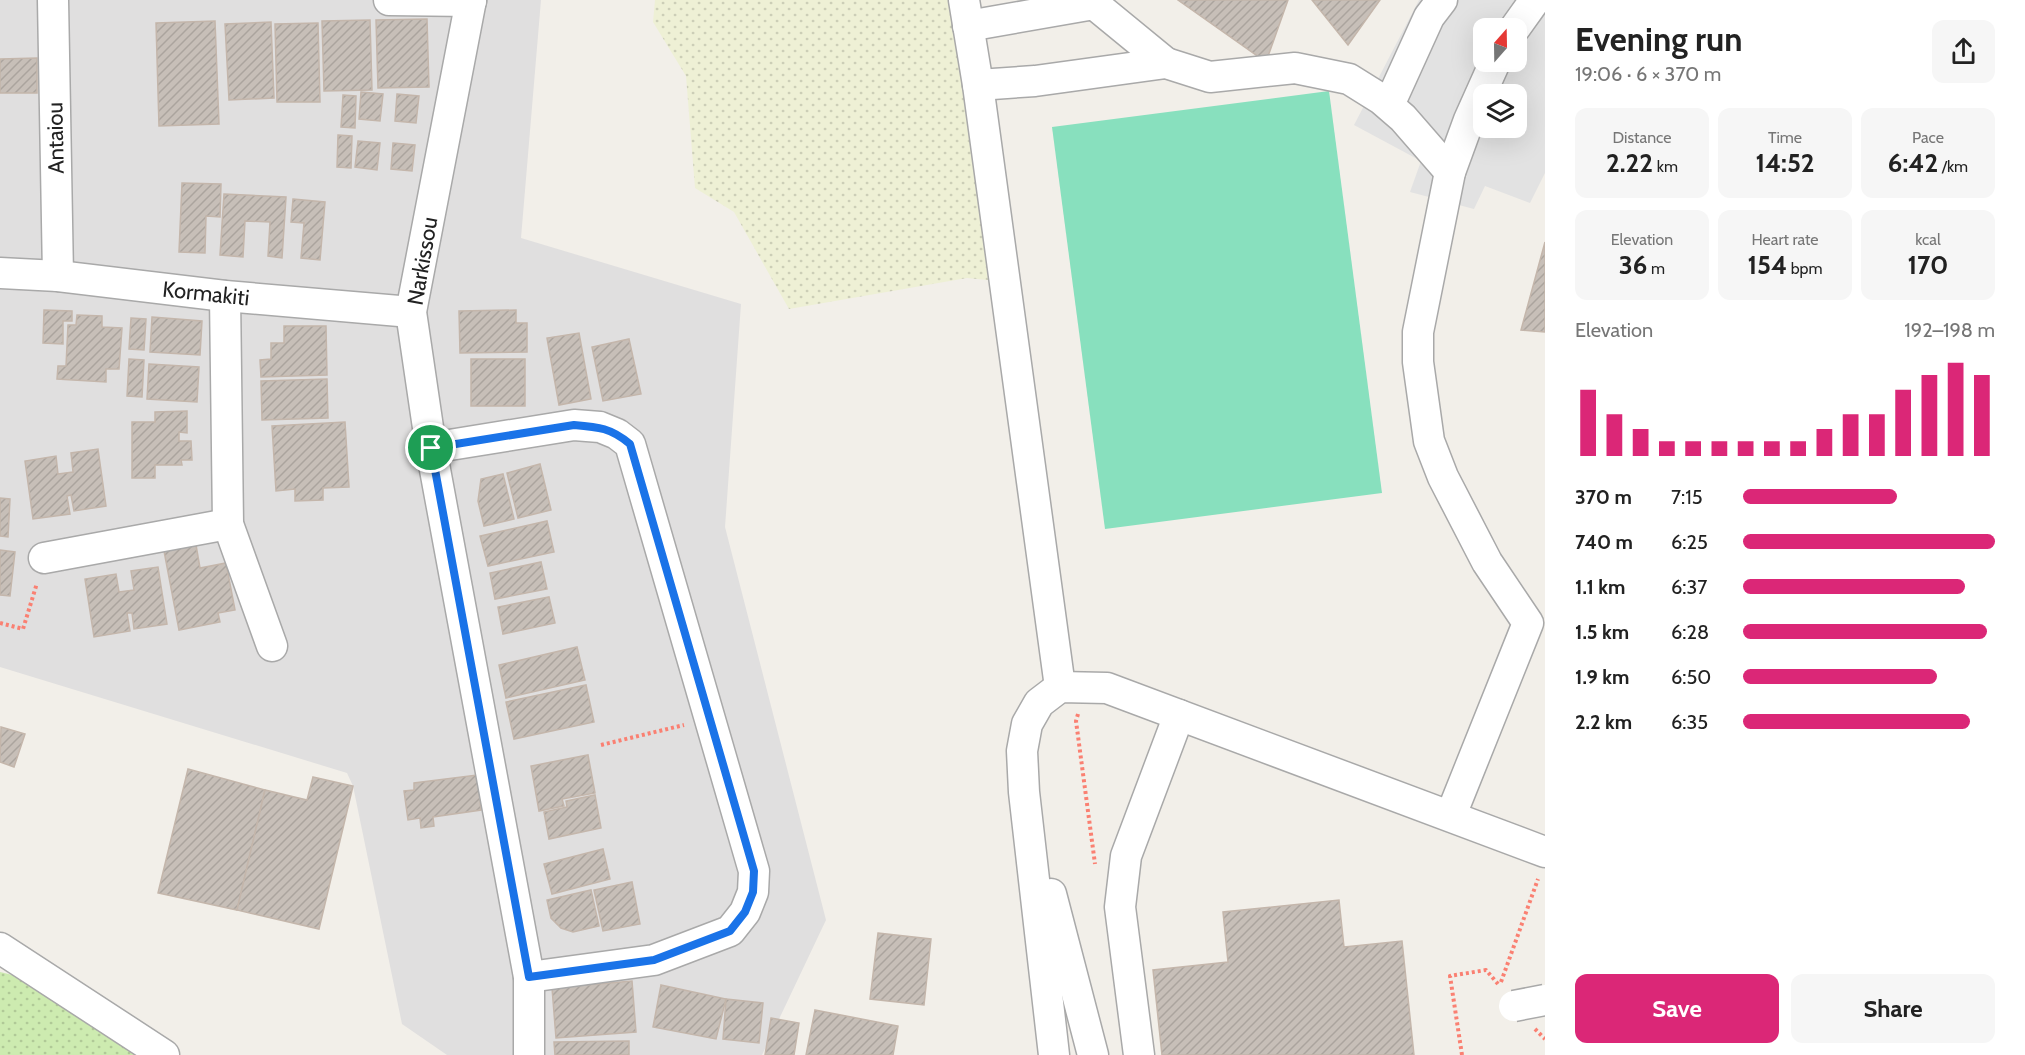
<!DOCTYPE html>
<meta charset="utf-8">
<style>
body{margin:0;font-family:Cabin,sans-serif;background:#f6f6f6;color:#222;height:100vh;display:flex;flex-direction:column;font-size:22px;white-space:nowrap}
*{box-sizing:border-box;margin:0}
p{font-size:20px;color:#767676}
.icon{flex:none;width:33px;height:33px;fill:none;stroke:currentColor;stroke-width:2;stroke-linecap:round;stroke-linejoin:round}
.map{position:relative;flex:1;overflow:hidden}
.side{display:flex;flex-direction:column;background:#fff;width:480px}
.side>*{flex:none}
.needle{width:39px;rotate:20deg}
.buttons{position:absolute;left:1473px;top:18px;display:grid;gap:12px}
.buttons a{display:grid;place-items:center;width:54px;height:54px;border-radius:12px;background:#fff;box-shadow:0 6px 24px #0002;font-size:30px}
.pin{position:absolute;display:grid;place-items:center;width:51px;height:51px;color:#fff;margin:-26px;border:3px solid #fff;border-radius:50%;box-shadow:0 2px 6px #0007}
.round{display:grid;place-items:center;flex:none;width:63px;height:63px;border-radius:12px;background:#f6f6f6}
.headline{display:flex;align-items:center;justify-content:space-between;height:102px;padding:0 30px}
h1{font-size:33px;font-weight:800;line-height:45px}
.stats{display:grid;grid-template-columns:repeat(3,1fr);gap:9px;height:102px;padding:6px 30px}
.stats div{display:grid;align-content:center;border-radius:12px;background:#f6f6f6;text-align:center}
.stats b{font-size:26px;font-weight:800}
.stats small{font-size:16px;font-weight:400}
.stats p{font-size:16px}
.chart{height:168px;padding:12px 30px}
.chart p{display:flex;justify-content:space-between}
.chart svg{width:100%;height:108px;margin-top:6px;stroke:#db2777;stroke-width:6}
.action{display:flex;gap:12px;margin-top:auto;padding:12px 30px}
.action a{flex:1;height:69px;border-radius:12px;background:#db2777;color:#fff;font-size:24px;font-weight:800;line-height:69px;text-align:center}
.action a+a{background:#f6f6f6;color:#222}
ul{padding:0 30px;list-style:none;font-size:20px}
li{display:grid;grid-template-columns:96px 72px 1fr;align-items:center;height:45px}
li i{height:15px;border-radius:8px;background:#db2777}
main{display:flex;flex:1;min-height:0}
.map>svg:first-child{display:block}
.residential{fill:#e0dfdf}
.farmland{fill:url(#farmland-dots)}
.grass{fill:url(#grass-dots)}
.pitch{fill:#88e0be}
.parking{fill:#e2e2e2;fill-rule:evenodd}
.building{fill:url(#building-hatch);stroke:#c4b6ab;stroke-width:1.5}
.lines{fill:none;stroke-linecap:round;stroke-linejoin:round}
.minor-casing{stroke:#a9a9a9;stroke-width:33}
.path{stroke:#fa8072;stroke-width:4;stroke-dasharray:3 3;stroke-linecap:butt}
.minor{stroke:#fff;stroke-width:30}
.minor-bridge-casing{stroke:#a9a9a9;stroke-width:33;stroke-linecap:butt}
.minor-bridge{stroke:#fff;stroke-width:30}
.route-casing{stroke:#fff;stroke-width:12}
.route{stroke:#1a73e8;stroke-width:8}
.labels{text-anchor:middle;stroke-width:6;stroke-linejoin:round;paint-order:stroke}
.street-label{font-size:22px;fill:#222;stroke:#fff}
</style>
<main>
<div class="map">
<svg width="1545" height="1055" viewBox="0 0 1545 1055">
<defs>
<pattern id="farmland-dots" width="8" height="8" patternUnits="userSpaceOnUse" patternTransform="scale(1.5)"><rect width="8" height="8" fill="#eef0d5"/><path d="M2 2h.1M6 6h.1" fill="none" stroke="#ccceb7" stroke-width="1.8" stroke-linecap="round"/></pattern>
<pattern id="grass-dots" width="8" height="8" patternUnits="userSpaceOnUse" patternTransform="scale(1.5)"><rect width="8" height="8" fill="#cdebb0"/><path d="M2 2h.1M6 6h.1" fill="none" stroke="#b0c997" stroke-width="1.8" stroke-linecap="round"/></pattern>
<pattern id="building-hatch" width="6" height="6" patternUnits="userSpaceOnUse" patternTransform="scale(1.5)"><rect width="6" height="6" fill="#c7bfb8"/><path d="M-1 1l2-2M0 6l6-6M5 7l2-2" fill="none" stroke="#aba49e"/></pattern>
</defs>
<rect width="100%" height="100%" fill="#f2efe9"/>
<polygon class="residential" points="0,0 541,0 521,238 741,304 725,527 826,920 762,1055 447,1055 402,1024 353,786 347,773 0,667"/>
<polygon class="farmland" points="655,0 959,0 988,280 967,278 789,309 734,212 695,188 686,76 653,22"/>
<polygon class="grass" points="0,972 21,977 140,1055 0,1055"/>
<polygon class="pitch" points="1329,91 1382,493 1105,529 1052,127"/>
<path class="parking" d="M1419 0H1545V173L1530 203 1485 186 1474 209 1410 192 1421 161 1354 125ZM1484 28H1516V62H1484ZM1484 94H1516V128H1484Z"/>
<g class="building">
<polygon points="1178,0 1288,0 1266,62"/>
<polygon points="1312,0 1380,0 1348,45"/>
<polygon points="427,19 429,87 378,88 376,20"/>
<polygon points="370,20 372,90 324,91 322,21"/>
<polygon points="215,21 219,124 159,126 156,23"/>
<polygon points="271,22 274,98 229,100 225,24"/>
<polygon points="318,23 320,102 277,102 275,24"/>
<polygon points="37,58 37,93 0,93 0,59"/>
<polygon points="361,92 383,94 380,121 359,119"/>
<polygon points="397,94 419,96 416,123 395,121"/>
<polygon points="343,95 356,96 355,128 341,127"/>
<polygon points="338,135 352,136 351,168 337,167"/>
<polygon points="358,141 380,143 377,170 355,167"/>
<polygon points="393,143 415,145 412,171 391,169"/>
<polygon points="182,183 221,184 220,217 206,216 205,253 179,252"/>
<polygon points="224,194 286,197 282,258 268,256 270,222 245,221 243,257 220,255"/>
<polygon points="293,199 325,202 320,260 301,258 304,223 291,222"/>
<polygon points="1545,242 1545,332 1521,330"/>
<polygon points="44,310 72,311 72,321 63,321 63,344 43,343"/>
<polygon points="516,310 516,323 527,323 527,352 460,353 459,311"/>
<polygon points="77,315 102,316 102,327 122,328 119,369 106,369 106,382 57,379 58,366 66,366 68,325 76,325"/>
<polygon points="152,317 202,321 200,355 150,352"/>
<polygon points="131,318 146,319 144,350 129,349"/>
<polygon points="284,326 326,326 327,375 261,377 260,360 271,359 271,343 284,343"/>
<polygon points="579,333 591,399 559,405 547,338"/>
<polygon points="629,339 641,394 603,401 592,347"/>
<polygon points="129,359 144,360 142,397 127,396"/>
<rect x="471" y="359" width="54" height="47"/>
<polygon points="149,364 199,367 197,402 147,399"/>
<polygon points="327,379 328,418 262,420 261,381"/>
<polygon points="187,411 187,433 179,432 179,441 191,441 192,460 181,460 182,465 155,465 155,478 132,478 132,422 155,422 155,412"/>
<polygon points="345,422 349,487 323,488 323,500 295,501 295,489 276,491 272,426"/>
<polygon points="98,449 106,506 74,511 71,495 67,496 70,514 33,519 25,461 56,456 58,474 73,472 71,453"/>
<polygon points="540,464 551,510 518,518 507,473"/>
<polygon points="503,474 514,519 484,526 478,501 481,479"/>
<polygon points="0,498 10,499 8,537 0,536"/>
<polygon points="547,521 554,552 488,566 480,536"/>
<polygon points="196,545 200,568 226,563 235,610 218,613 220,622 179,630 164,551"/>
<polygon points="0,550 15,552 10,596 0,595"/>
<polygon points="541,562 547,589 495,599 490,573"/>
<polygon points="158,567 167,624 134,629 132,613 127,613 130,631 94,637 85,579 116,574 119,592 134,590 131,571"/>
<polygon points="549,597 555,623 503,634 498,607"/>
<polygon points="577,647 585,680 506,698 499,665"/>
<polygon points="586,685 594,722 514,739 506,702"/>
<polygon points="1,727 25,734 14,767 0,762"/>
<polygon points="588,755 595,793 562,799 564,806 539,811 531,766"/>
<polygon points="188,769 265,790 237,910 158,893"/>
<polygon points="477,775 481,810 433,817 434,826 421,828 420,818 408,820 404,791 414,790 414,783"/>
<polygon points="313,777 353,786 319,929 237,910 265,790 307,800"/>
<polygon points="595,795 601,828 549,839 544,812 567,807 566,801"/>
<polygon points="603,849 610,879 552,894 544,864"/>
<polygon points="632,882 640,924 603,931 594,890"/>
<polygon points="591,890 599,926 573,932 561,928 551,918 547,900"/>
<polygon points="1339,900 1344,947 1402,941 1414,1055 1162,1055 1153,970 1228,962 1223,912"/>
<polygon points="878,933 931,939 924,1005 870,999"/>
<polygon points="632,981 636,1032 556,1038 552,988"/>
<polygon points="661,985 726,999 716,1039 653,1027"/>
<polygon points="726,999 763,1003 759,1043 723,1039"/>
<polygon points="815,1010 898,1026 893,1055 806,1055"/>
<polygon points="771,1018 799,1023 794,1055 765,1055"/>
<polygon points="629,1041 629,1055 555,1055 554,1042"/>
</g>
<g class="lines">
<g class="minor-casing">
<g id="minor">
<polyline points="53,0 58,276"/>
<polyline points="389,0 471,1"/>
<polyline points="471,0 411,312 431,448 529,977 529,1055"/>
<polyline points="964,0 978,85 1060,687"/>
<polyline points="968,26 1094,4 1166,63"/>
<polyline points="1515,28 1535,0"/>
<polyline points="978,85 1035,81 1166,63 1210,77 1295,68 1349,79 1381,99 1403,118 1450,172"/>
<polyline points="1389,105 1429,17 1442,0"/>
<polyline points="0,273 58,276 225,296 411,312"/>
<polyline points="225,296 228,524 272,646"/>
<polyline points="431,448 574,425 600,427 617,434 630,444 754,871 753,892 745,912 730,931 654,960 529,977"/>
<polyline points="44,558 228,524"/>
<polyline points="1451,815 1528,623 1487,562 1443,477 1429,441 1418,362 1418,332 1450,172 1469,120 1495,62"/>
<polyline points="1051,894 1093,1055"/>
<polyline points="0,948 164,1055"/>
<polyline points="1054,1055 1024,792 1022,751 1027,724 1039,703 1060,687 1107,688 1545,852"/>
<polyline points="1139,1055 1120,907 1126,856 1179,715"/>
</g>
</g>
<g class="path">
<polyline points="0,623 23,629 37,583"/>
<polyline points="1078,714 1076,721 1095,864"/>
<polyline points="601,745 684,725"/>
<polyline points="1501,982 1538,879"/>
<polyline points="1535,1029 1545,1039"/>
<polyline points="1462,1055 1450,976 1486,970 1498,984"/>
</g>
<use href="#minor" class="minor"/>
<g class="minor-bridge-casing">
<polyline id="minor-bridge" points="1514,1006 1545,1000"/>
</g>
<use href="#minor-bridge" class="minor-bridge"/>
</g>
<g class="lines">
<g class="route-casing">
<path id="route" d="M574 425C599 427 611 428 630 444L754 871 753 892 745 912 730 931 654 960 529 977 431 448Z"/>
</g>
<use href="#route" class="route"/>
</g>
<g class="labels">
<g class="street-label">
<text transform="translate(55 138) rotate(-91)" y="8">Antaiou</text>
<text transform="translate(422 261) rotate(-80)" y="8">Narkissou</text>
<text transform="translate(206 293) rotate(6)" y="8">Kormakiti</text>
</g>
</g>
</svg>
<div class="buttons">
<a><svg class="needle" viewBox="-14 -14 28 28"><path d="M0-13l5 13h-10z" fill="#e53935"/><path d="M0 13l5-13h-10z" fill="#767676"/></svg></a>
<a><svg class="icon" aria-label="layers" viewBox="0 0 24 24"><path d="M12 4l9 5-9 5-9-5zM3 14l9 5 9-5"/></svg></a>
</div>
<div class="pin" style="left:431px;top:448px;background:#1e9e55"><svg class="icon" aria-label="arrive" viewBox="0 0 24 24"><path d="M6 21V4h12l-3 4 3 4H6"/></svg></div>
</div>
<section class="side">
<div class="headline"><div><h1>Evening run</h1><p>19:06 · 6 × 370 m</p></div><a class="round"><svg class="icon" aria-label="share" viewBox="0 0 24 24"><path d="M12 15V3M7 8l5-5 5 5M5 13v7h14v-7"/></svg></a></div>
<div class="stats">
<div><p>Distance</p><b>2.22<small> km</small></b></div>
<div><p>Time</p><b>14:52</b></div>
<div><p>Pace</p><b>6:42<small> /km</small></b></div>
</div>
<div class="stats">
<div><p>Elevation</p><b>36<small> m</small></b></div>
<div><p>Heart rate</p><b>154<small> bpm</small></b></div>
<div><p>kcal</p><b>170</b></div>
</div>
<div class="chart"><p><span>Elevation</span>192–198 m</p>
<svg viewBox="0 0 160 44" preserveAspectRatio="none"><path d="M5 44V17M15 44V27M25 44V33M35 44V38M45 44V38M55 44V38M65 44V38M75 44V38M85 44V38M95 44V33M105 44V27M115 44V27M125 44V17M135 44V11M145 44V6M155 44V11"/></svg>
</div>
<ul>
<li><b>370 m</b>7:15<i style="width:61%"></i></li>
<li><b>740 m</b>6:25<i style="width:100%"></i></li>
<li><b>1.1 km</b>6:37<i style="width:88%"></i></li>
<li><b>1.5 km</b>6:28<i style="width:97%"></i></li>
<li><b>1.9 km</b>6:50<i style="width:77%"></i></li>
<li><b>2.2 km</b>6:35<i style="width:90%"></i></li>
</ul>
<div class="action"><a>Save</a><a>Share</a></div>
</section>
</main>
